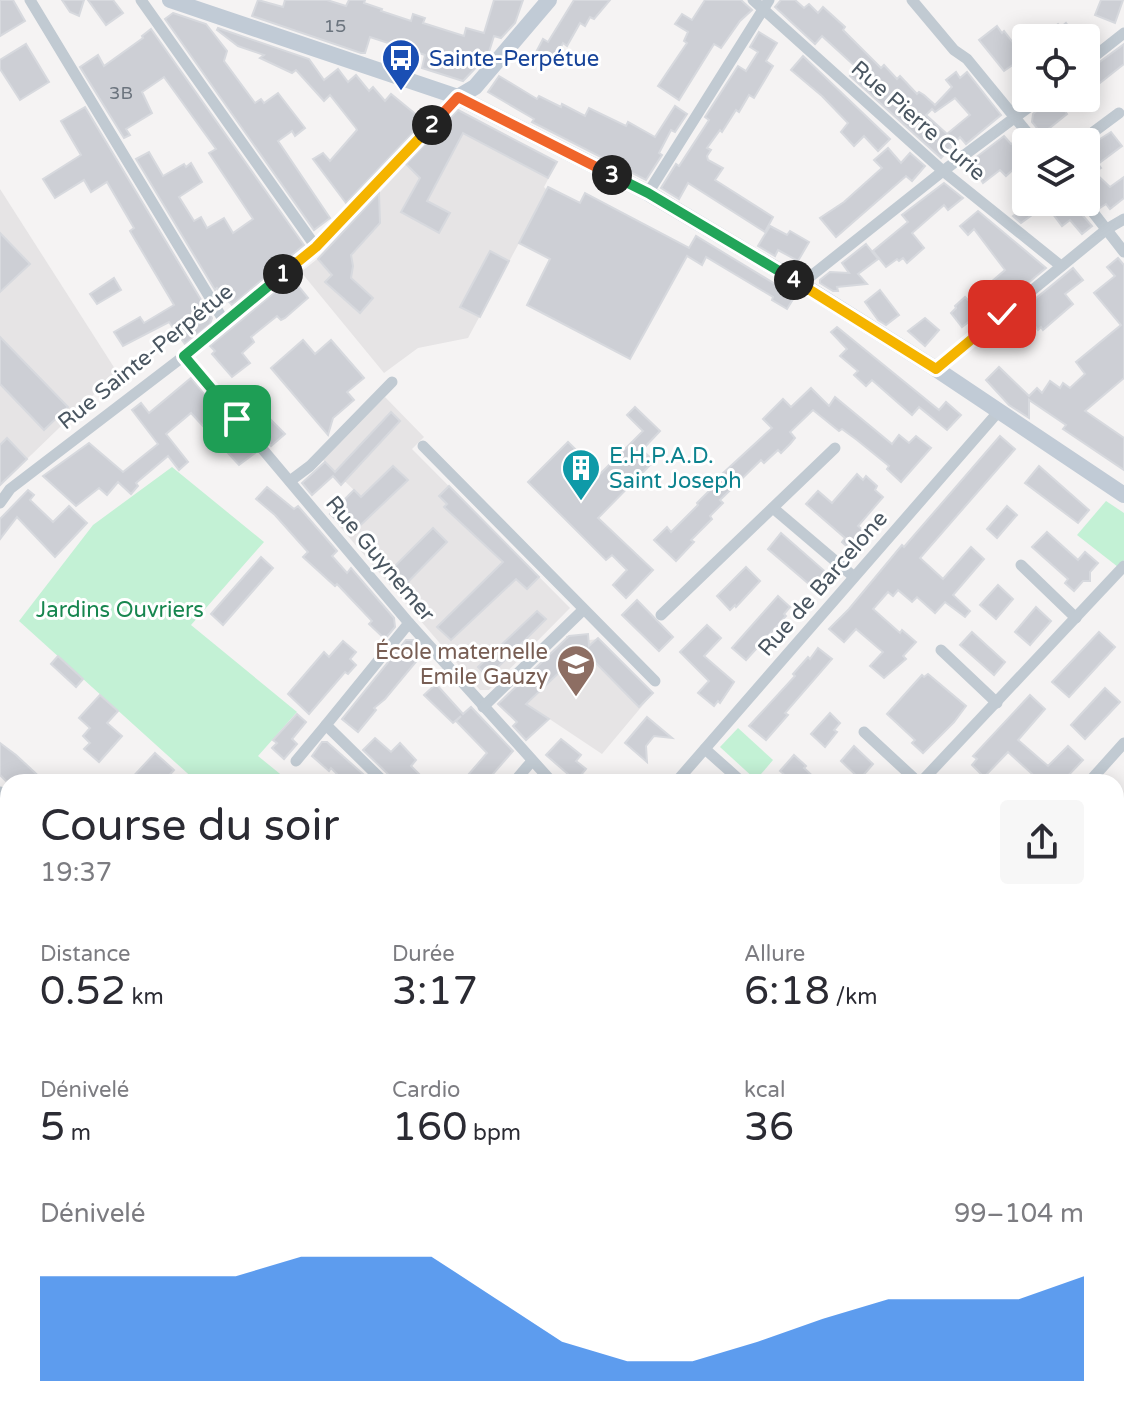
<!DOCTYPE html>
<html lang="fr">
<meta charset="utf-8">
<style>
body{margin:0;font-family:"Varela Round",sans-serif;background:#f7f7f7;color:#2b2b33;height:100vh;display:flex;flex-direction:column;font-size:30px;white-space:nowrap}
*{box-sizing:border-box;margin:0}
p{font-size:26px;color:#7c7c81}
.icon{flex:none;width:44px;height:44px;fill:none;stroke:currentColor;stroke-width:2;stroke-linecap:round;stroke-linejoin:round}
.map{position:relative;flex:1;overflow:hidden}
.details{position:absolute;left:0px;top:774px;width:1124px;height:648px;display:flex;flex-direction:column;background:#fff;border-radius:24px 24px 0 0;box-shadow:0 4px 20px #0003}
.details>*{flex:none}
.tools{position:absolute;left:1012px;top:24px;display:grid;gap:16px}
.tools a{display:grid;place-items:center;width:88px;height:88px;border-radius:8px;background:#fff;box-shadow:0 4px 20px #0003;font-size:40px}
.pin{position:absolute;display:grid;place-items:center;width:68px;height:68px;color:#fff;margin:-34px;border-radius:16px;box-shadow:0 4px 12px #0006}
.km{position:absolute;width:40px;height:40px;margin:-20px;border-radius:50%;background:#222;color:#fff;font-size:22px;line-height:40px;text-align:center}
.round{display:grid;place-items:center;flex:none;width:84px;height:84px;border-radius:8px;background:#f7f7f7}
.head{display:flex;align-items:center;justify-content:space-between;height:136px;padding:0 40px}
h1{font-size:44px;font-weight:600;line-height:60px}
.figures{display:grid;grid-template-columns:repeat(3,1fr);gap:12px;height:136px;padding:8px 40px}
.figures div{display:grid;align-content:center}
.figures b{font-size:40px;font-weight:600}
.figures small{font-size:22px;font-weight:400}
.figures p{font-size:22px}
.chart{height:224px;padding:16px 40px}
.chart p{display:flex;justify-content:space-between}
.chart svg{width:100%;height:144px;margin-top:8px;fill:#1a73e8;opacity:.7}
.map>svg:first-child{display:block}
.education{fill:#e6e4e5}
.green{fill:#c3f1d5}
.building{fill:#cdcfd5;stroke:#d7d9de;stroke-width:2;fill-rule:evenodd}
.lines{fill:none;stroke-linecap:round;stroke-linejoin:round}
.street{stroke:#c1cad2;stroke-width:11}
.secondary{stroke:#c1cbd6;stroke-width:16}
.split-1-casing{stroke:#fff;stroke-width:16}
.split-2-casing{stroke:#fff;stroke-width:16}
.split-3-casing{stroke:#fff;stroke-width:16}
.split-4-casing{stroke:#fff;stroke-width:16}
.split-5-casing{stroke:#fff;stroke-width:16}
.split-1{stroke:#22a559;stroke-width:10}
.split-2{stroke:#f5b400;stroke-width:10}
.split-3{stroke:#f0652b;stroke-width:10}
.split-4{stroke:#22a559;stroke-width:10}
.split-5{stroke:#f5b400;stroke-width:10}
.labels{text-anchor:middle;stroke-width:6;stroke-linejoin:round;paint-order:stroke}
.number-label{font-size:18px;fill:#6b747e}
.transit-label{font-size:22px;fill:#164399;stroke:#fff;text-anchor:start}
.street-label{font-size:22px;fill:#4a5661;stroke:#fff}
.culture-label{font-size:22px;fill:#0d838f;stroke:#fff;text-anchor:start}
.park-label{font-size:22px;fill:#17864f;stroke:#fff}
.education-label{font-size:22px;fill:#785e54;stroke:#fff;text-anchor:end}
</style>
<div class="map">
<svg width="1124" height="1422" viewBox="0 0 1124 1422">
<rect width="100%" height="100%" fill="#f5f3f3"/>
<g class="education">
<polygon points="457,109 557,162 544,187 547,190 533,217 468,338 418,348 384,373 301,272 321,256"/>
<polygon points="0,189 117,372 0,485"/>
<polygon points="385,397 424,437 412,449 570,608 489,690 480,690 335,521 360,496 323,460"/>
<polygon points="588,634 589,640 600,639 653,693 602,754 533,708 517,723 498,704 560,644 566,643 566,636"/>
</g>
<g class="green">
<polygon points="172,467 264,542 191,625 297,712 258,756 290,782 197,782 19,621 93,525"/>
<polygon points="1106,501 1124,513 1124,560 1118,567 1077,535"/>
<polygon points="738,728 773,760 756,780 720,747"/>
</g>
<g class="building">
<polygon points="0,0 13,0 25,21 0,36"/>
<polygon points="62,0 84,0 79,16 70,12"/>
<polygon points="88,0 113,0 123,13 106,25"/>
<polygon points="258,0 283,7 285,0 327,0 346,6 349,0 365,0 364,3 382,9 381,11 411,21 413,14 425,18 423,23 464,36 466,28 484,33 494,0 523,0 515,23 501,38 494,36 488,55 463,81 422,68 425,55 370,37 365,53 361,53 252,16"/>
<polygon points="574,0 610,0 594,19 590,17 585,26 580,23 567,46 563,43 551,65 534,56 543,39 548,42"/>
<polygon points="705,0 741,0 752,10 740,21 721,48 714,44 679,100 658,86 687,43 684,41 688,32 675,24 682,14 692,20"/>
<path d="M781 0H795L804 8 809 4 818 13 823 7 845 27 843 30 881 68 884 65 897 79 900 76 917 94 919 92 924 95 935 105 952 87 946 80 956 72 960 78 967 72 1001 115 966 144 960 137 941 158 850 76 857 68 822 36 815 44 775 7ZM955 98 970 115 947 134 926 115 932 109 935 112Z"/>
<polygon points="1101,0 1123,0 1115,23 1095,15"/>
<polygon points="173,13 206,24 227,51 224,61 255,103 261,99 264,103 278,93 305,128 295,136 292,131 278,141 330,218 314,230 165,19"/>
<polygon points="1066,23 1078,38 1040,38 1058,24 1061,27"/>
<polygon points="997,26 1002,33 1004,31 1024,57 1004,71 979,40"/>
<polygon points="218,28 309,59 324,80 338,69 348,82 356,75 369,91 373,87 385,101 391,94 424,121 346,203 313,159 323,153 330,161 357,130 356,128 330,95 324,101 296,70 292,73 260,58 264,55 238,46 217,30"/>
<polygon points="151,29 304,245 232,305 217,288 215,290 136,159 149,152 163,176 184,164 186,167 191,163 202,182 179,197 194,221 201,217 207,228 224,218 233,233 253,219 209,153 216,149 164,77 142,92 152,113 126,129 130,135 124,138 80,67 98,55 104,66 143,38 142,36"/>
<polygon points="759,32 777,43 766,61 773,66 754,98 749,95 739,112 736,110 722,132 720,130 707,148 711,150 707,156 708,160 723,168 715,180 773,217 765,232 688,183 679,199 661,188 676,164 679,166 709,120 705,117 738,66 746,71 758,52 750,47"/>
<polygon points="26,44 49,82 20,100 0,69 0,60"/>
<polygon points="1124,44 1124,64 1086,94 1086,72"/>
<polygon points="803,56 890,139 878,151 864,136 854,146 841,132 848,123 822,96 791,70"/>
<polygon points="499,76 537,99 539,96 561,107 562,104 585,116 589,108 626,126 628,122 655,137 675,106 687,114 675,132 671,130 659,153 662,155 646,180 532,122 534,119 488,92"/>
<polygon points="1052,98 1081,98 1065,111 1067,114 1042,134 1032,122 1033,114"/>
<polygon points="85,107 212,318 210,324 185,344 169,322 123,346 114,332 140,317 144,323 174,305 130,231 134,228 107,182 91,192 84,180 55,198 43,179 81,155 61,121"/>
<polygon points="458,110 557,162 548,178 463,133 427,201 450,213 439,233 401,212 420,178 406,164"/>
<polygon points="1111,132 1122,146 1098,164 1101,168 1094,172 1110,187 1124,177 1124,198 1110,209 1106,204 1100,208 1092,197 1098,193 1086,179 1086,148"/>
<polygon points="1004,136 1011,144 1019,139 1026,147 1026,158 1006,176 1000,170 983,183 970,162"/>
<polygon points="888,148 901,163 910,153 925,166 912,181 906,176 836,237 820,218 844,202 882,168 874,160"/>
<polygon points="944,183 963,198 948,210 944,205 912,233 924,248 907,263 903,258 899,261 897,259 886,267 873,251 908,222 902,215"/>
<polygon points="548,187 580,203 585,193 689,248 696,236 795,296 787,309 772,300 773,297 706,257 702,265 687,256 630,359 527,305 550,259 519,243"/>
<polygon points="379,193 380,223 351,255 353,266 351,278 373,298 360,313 325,282 332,275 318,259"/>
<polygon points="1032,202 1071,202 1092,226 1082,234 1070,220 1062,226 1046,205 1021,223 1013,216"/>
<polygon points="978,211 1046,268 1027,284 1024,281 1020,282 962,327 951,313 956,308 955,306 965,297 969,301 1005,270 974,229 968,235 960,226"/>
<polygon points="770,226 787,235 790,231 809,242 798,261 778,250 775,256 758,246"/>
<polygon points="0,233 30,264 0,292"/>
<polygon points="866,244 878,259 858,274 867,284 837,287 838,291 833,291 820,283 820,280 830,272 849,273 842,263"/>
<polygon points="490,251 509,261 480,317 460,307"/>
<polygon points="1118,258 1124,265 1124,378 1085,411 1124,438 1124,470 1063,429 1066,425 1029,400 1029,418 1009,405 986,380 999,367 1029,396 1037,388 1042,393 1050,381 1060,388 1063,383 1070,388 1085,374 1076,362 1121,325 1094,293 1115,276 1107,267"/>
<polygon points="1073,268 1083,280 1065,294 1073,304 1043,330 1041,327 1038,330 1034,325 1022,336 1007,322"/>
<polygon points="114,278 121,290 97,304 90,294"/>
<polygon points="292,278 308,298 285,318 281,320 277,316 251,337 254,342 242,353 250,363 232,377 212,354 215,351 210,346"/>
<polygon points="880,290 899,315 886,325 878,320 865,302"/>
<polygon points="925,318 939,330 925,346 908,331"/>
<polygon points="837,327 939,410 946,402 961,415 947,430 919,407 912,415 872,380 866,386 854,375 858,371 840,356 847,349 831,332"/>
<polygon points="0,337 68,407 44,430 0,384"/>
<polygon points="303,340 315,354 331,340 364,378 347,392 354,400 333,418 328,435 271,368"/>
<polygon points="191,378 255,453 239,465 191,413 166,434 188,462 179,470 168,456 136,483 138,486 131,494 118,482 107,495 99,488 76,506 43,476 89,443 123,472 158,444 132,410 141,403 149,413"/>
<polygon points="811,388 829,406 835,397 892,444 899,435 909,443 916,436 931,448 901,482 887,469 889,466 857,440 842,429 839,431 813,410 790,432 795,438 790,444 781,453 778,450 764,463 761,460 720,500 723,503 710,516 712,519 691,540 694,542 676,561 654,540 667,527 671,532 698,505 697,503 710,490 708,487 772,428 763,419 783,399 791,407"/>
<polygon points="251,400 285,434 271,446 240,409"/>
<polygon points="635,407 660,431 642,450 654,461 598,518 653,570 626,598 613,585 627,570 612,555 606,560 528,482 568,442 600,474 643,431 627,415"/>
<polygon points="391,412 400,421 341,485 333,476 312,495 302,483 325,462 335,472"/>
<polygon points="1000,436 1015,449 920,558 943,579 971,547 984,559 953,595 970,611 965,617 945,602 935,613 917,597 912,602 898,590 893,596 888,592 873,609 900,633 902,630 916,642 903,656 906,659 884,678 870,666 883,652 856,629 844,642 829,629 849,609 902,545 904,547"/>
<polygon points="7,438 27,459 0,485 0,445"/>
<polygon points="393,466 408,480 351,534 330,514 354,490 361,497"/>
<polygon points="1039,466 1089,510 1078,523 1025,483"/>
<polygon points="857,474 863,480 866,476 877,486 875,490 883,497 858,526 866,533 851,550 842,542 845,538 806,504 818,491 832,503"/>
<polygon points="449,486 539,577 527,589 516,579 451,640 437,627 503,562 444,507 447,504 439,496"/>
<polygon points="267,487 294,509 298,506 337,551 332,556 347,573 351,568 394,618 395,627 385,639 369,624 372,621 337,584 335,586 303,557 308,552 275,515 256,499"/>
<polygon points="28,490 34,495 30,500 53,522 69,506 87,523 55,557 17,517 0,539 0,519"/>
<polygon points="1007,506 1017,515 997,538 987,529"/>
<polygon points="433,528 447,542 401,589 387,574"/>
<polygon points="1047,532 1078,560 1085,552 1098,563 1090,572 1090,581 1083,581 1074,591 1065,583 1068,579 1032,547"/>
<polygon points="781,533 829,575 816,590 768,549"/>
<polygon points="261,557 273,568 223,625 211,614"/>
<polygon points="746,567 760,581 736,607 735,605 730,610 717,596"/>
<polygon points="998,585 1013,599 996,619 980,605"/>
<polygon points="778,596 790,607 784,614 786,616 746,660 732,648"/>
<polygon points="637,600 673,637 659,651 622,615"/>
<polygon points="1036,607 1051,621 1030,645 1015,632"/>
<polygon points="537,611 546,619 488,677 478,667"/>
<polygon points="707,625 721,638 704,656 734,682 720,703 718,701 714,706 698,693 709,681 680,652"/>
<polygon points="972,632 1005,662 994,675 960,645"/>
<polygon points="1099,632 1115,647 1069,697 1052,682"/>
<polygon points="588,634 589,646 598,638 653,693 639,707 593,660 568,664 526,704 549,719 526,740 513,726 517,722 498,704 569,636"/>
<polygon points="406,640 413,640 424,652 385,699 374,708 376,710 358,732 342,719"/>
<polygon points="343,641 356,652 350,659 356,665 348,674 345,672 309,714 288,694 324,652 329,657"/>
<polygon points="818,648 832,659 785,713 788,715 766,740 749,726 795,676 793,674 808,657 810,659"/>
<polygon points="58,656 83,679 76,687 51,664"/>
<polygon points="928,674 966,706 954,722 923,753 912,743 915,740 887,714 922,675 924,677"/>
<polygon points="436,684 463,714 471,707 513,751 486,782 462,782 487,753 456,721 461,716 453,723 424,695"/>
<polygon points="1105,688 1120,702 1085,739 1071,725"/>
<polygon points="100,695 118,711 107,723 122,736 99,762 84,749 90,743 83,736 90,728 79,718"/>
<polygon points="1030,695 1045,709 1018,740 1048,766 1068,746 1083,760 1062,782 1041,782 1008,752 984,777 972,765 977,759 973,756"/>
<polygon points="830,713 840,723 834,730 837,732 825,747 811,734"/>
<polygon points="297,714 306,722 292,739 297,744 284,759 272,748 277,743 273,740"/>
<polygon points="647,717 672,738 654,736 646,746 647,762 625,743"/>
<polygon points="375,738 391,752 400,743 416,760 411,766 427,782 392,782 390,776 363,750"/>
<polygon points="561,739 581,755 576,761 586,769 576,781 546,755"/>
<polygon points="322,742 327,742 372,782 345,782 331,768 329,771 312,756"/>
<polygon points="0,743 16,755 45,782 7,782 0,775"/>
<polygon points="854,746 873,764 860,779 841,761"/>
<polygon points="155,753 174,770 165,780 160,775 154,782 128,782"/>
<polygon points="794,755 806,766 804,768 819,782 793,782 780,771"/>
</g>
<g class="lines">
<g class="street">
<polyline points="30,0 224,321"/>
<polyline points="141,0 316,247"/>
<polyline points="753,0 943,171 1061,266"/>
<polyline points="912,0 954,50 967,59 1035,142"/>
<polyline points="1086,63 1124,33"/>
<polyline points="1080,142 1119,113"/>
<polyline points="648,193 769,0"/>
<polyline points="1085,202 1124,252"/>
<polyline points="801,284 943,171 1041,98"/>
<polyline points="184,356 409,623 552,782"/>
<polyline points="936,369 1107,229 1124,219"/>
<polyline points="423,446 655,681"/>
<polyline points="290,481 310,466 392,382"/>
<polyline points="0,503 10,489 184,356 316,247 458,97"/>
<polyline points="773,508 853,576"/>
<polyline points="1021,565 1076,618"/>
<polyline points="661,615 835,448"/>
<polyline points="941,650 997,703"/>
<polyline points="483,707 583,610"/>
<polyline points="864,732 918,782"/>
<polyline points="705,749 742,782"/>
<polyline points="296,761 326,725"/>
<polyline points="384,782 326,725 409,623"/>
<polyline points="514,782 532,761"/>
<polyline points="676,782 999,411"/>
<polyline points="921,782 1124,566"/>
<polyline points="1089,782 1124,743"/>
<polyline points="0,792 8,799"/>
<polyline points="1116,827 1124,835"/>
<polyline points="1116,855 1124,863"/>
<polyline points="1116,973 1124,964"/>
<polyline points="1116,1086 1124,1094"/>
<polyline points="0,1102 8,1095"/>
<polyline points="1116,1158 1124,1149"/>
<polyline points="1116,1224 1124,1231"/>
<polyline points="0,1225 8,1233"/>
<polyline points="0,1290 8,1281"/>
<polyline points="874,1414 880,1422"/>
<polyline points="117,1422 123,1414"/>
<polyline points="314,1422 320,1414"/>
<polyline points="491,1422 497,1414"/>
<polyline points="747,1422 752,1414"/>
<polyline points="964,1422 974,1414"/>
</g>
<g class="secondary">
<polyline points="170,0 458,97 648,193 801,284 936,369 1124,495"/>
<polyline points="458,97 475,87 549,0"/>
</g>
</g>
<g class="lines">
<g class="split-1-casing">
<polyline id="split-1" points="237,419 184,356 283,274"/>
</g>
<g class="split-2-casing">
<polyline id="split-2" points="283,274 316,247 432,125"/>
</g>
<g class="split-3-casing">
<polyline id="split-3" points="432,125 458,97 612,175"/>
</g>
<g class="split-4-casing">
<polyline id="split-4" points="612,175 648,193 794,280"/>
</g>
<g class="split-5-casing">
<polyline id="split-5" points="794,280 936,369 1002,314"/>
</g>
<use href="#split-1" class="split-1"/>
<use href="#split-2" class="split-2"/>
<use href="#split-3" class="split-3"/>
<use href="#split-4" class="split-4"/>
<use href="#split-5" class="split-5"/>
</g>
<defs>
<g id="bus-pin" transform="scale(2)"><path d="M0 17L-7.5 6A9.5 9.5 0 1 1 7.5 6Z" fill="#1a4fb4" stroke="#fff"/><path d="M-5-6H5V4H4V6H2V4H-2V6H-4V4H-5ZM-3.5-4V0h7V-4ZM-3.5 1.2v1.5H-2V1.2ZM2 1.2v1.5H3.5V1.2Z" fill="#fff"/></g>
<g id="building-pin" transform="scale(2)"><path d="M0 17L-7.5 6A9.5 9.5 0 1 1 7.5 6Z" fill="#0f9aa8" stroke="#fff"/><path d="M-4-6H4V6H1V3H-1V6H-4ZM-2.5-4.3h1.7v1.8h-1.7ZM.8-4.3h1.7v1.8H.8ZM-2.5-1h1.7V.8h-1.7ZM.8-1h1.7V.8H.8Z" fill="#fff"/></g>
<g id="school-pin" transform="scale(2)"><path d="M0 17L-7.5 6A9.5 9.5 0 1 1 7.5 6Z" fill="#8d6e63" stroke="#fff"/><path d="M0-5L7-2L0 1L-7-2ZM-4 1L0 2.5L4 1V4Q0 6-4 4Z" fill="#fff"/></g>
</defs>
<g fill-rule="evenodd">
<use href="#bus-pin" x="401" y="58"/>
<use href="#building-pin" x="581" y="468"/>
<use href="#school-pin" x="576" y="664"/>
</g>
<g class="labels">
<g class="number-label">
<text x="335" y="32">15</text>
<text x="121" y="99">3B</text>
</g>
<g class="transit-label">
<text x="429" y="66">Sainte-Perpétue</text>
</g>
<g class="street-label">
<text transform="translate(919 120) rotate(41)" y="8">Rue Pierre Curie</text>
<text transform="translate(145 356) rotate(-39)" y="8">Rue Sainte-Perpétue</text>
<text transform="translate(381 558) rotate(50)" y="8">Rue Guynemer</text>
<text transform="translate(822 583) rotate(-49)" y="8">Rue de Barcelone</text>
</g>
<g class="culture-label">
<text x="609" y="463">E.H.P.A.D.<tspan x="609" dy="25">Saint Joseph</tspan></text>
</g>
<g class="park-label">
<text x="120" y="617">Jardins Ouvriers</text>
</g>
<g class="education-label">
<text x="548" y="659">École maternelle<tspan x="548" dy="25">Emile Gauzy</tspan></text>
</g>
</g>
</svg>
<div class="tools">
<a><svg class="icon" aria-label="locate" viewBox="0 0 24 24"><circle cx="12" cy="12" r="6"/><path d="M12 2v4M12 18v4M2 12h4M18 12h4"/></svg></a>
<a><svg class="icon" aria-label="layers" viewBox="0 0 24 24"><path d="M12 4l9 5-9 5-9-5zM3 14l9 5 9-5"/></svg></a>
</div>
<div class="pin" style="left:237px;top:419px;background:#1e9e55"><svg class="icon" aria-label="arrive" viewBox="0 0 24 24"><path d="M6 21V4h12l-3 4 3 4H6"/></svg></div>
<div class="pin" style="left:1002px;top:314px;background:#d93025"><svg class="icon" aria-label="check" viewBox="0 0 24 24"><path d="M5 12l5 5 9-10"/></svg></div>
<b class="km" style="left:283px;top:274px">1</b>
<b class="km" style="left:432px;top:125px">2</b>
<b class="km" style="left:612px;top:175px">3</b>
<b class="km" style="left:794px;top:280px">4</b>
<section class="details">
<div class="head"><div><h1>Course du soir</h1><p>19:37</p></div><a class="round"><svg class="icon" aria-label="share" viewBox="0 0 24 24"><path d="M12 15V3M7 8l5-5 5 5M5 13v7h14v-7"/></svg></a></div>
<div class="figures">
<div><p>Distance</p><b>0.52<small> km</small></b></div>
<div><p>Durée</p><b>3:17</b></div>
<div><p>Allure</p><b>6:18<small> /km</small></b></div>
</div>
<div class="figures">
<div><p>Dénivelé</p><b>5<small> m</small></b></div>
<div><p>Cardio</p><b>160<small> bpm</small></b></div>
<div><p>kcal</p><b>36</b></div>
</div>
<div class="chart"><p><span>Dénivelé</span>99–104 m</p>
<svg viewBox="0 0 160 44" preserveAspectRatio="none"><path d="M0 44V12L10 12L20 12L30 12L40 6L50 6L60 6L70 19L80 32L90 38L100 38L110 32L120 25L130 19L140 19L150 19L160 12V44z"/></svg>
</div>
</section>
</div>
